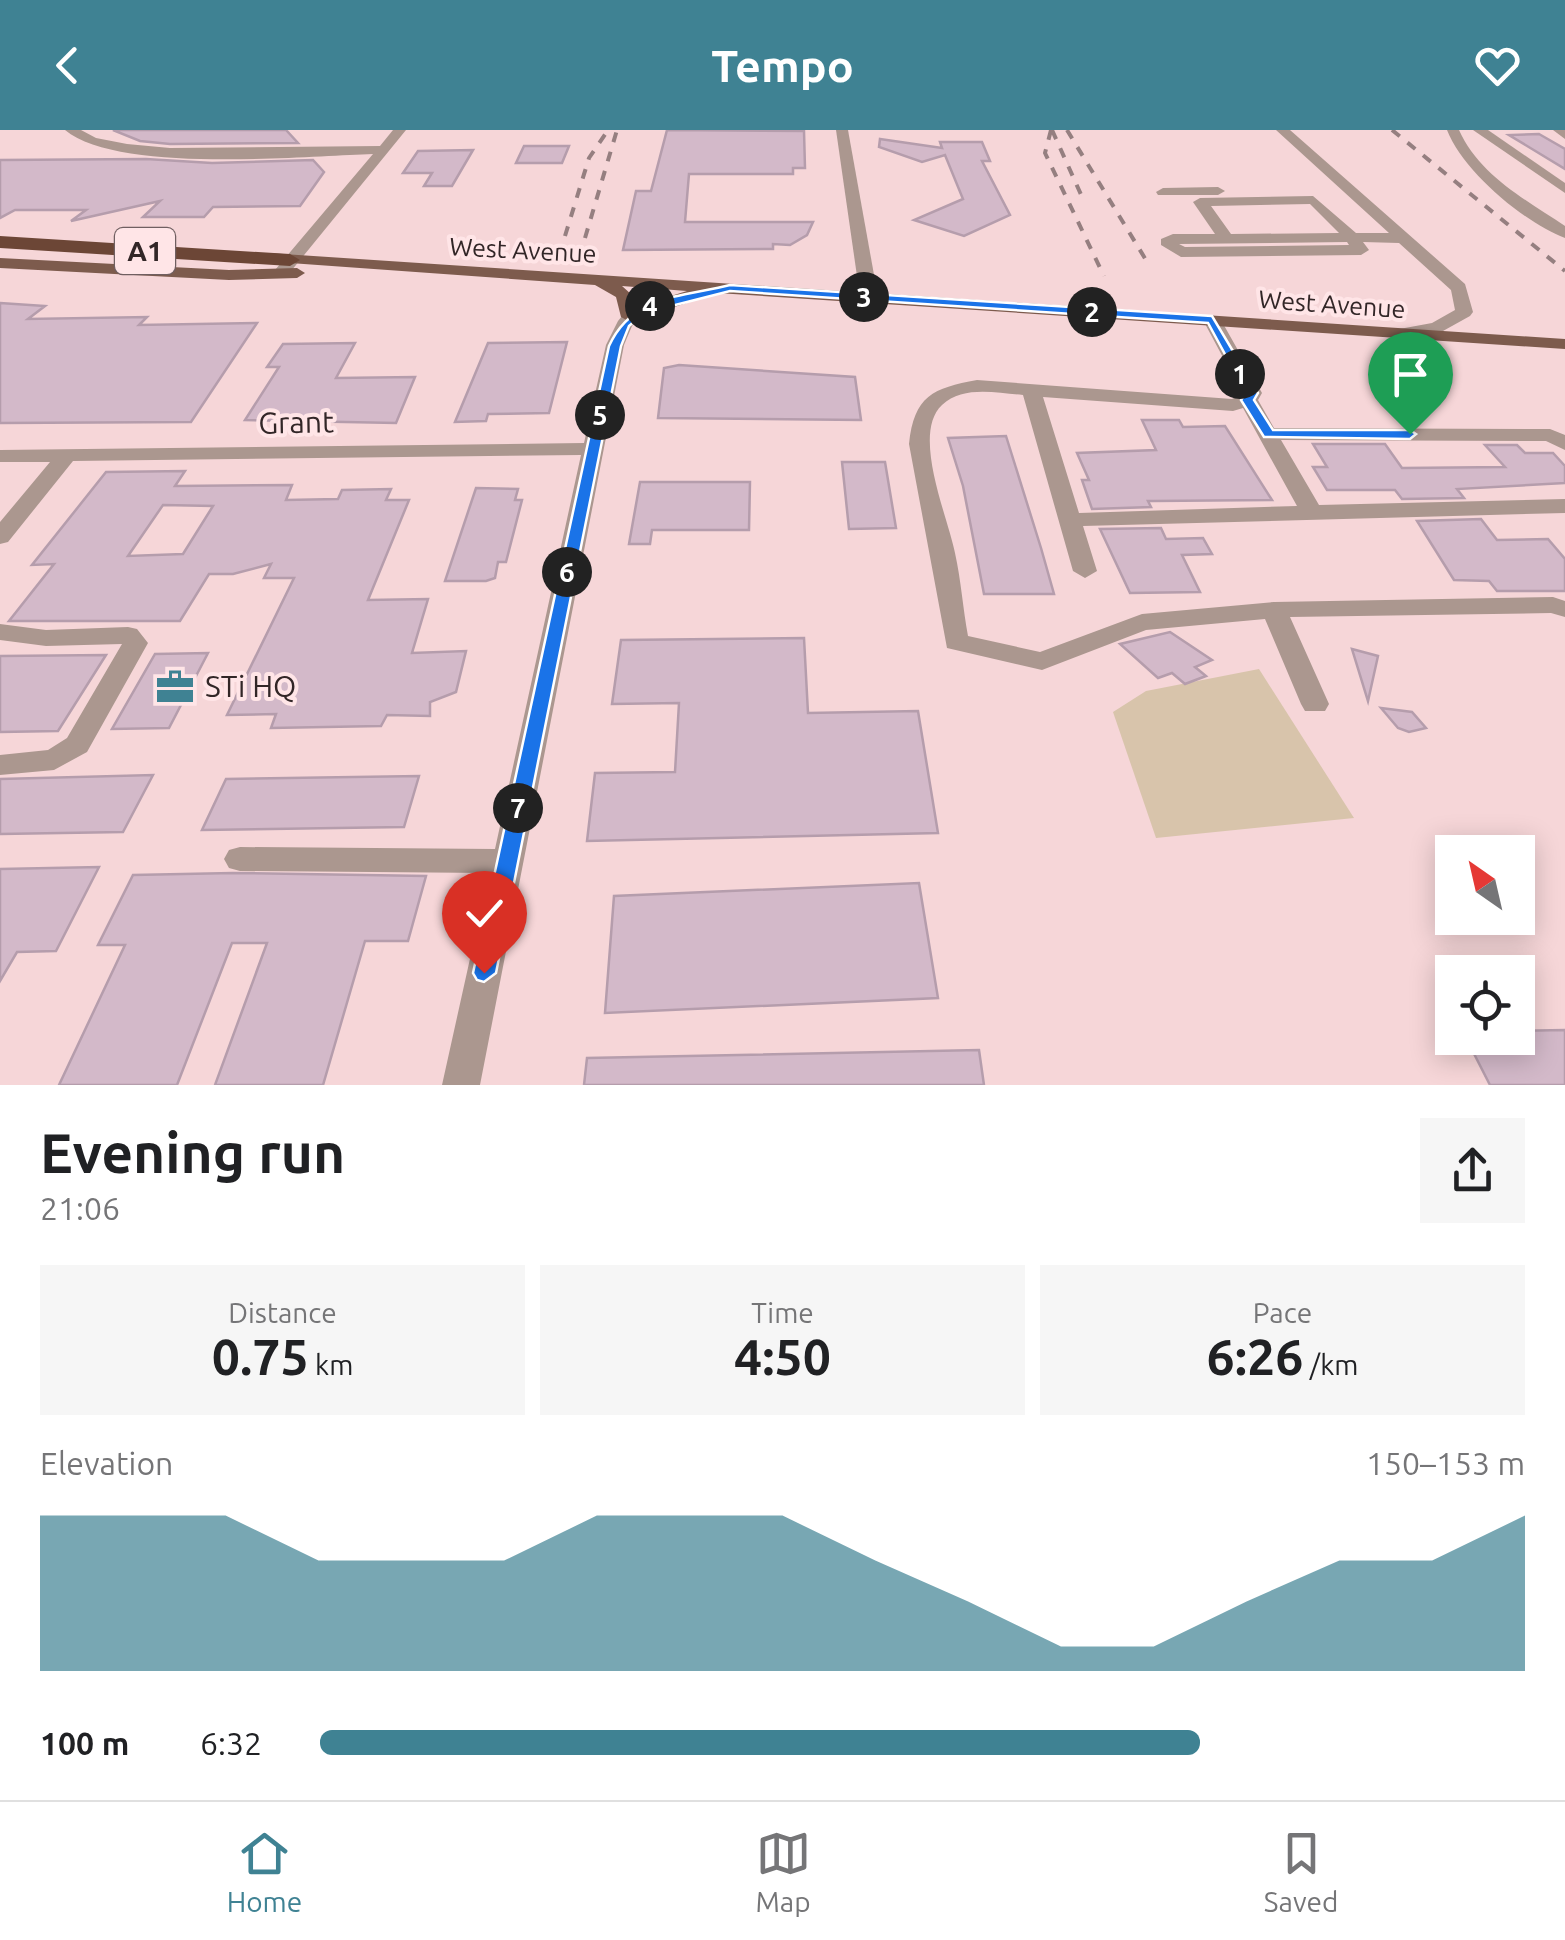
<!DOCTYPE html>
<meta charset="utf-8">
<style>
body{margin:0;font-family:Ubuntu,sans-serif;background:#f6f6f6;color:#202124;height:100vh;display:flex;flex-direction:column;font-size:38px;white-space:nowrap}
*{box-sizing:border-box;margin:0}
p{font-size:32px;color:#757577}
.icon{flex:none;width:55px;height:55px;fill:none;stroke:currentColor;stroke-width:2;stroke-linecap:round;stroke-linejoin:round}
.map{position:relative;height:955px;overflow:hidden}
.panel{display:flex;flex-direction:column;background:#fff;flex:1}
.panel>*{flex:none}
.needle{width:65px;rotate:326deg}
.fabs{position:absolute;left:1435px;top:705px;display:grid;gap:20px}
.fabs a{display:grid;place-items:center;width:100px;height:100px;border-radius:0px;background:#fff;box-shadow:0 5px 25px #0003;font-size:50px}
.pin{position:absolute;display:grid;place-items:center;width:85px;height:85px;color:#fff;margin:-102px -42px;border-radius:50% 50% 50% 0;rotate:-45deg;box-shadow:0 0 10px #0007}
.pin .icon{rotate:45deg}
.km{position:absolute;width:50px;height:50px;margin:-25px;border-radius:50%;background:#222;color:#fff;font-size:28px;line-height:50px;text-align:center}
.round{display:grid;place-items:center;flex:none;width:105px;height:105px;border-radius:0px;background:#f6f6f6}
.summary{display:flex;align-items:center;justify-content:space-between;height:170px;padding:0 40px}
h1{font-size:55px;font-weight:700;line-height:75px}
.metrics{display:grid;grid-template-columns:repeat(3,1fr);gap:15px;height:170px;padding:10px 40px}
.metrics div{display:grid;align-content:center;border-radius:0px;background:#f6f6f6;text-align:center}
.metrics b{font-size:50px;font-weight:700}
.metrics small{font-size:28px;font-weight:400}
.metrics p{font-size:28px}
.chart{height:280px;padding:20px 40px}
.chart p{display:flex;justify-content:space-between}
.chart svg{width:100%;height:180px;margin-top:10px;fill:#3f8293;opacity:.7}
ul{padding:0 40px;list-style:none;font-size:32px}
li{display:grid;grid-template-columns:160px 120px 1fr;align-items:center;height:75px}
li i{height:25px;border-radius:12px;background:#3f8293}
header{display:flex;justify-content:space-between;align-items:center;height:130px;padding:0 40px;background:#3f8293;color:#fff;font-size:45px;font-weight:700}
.tab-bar{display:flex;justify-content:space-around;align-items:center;height:140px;border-top:2px solid #e0e0e0;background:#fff;font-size:28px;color:#757577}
.tab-bar a{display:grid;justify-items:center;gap:5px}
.tab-bar .active{color:#3f8293}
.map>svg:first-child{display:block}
.green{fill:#d8c4ab}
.building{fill:#d3b9c9;stroke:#b59dac;stroke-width:2.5;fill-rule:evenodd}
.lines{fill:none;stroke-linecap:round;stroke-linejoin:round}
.minor{fill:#ab978f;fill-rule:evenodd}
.major{fill:#7d5b4d;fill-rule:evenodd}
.highway{fill:#6c4636;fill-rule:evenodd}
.rail{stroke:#957f80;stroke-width:4;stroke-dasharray:10 10;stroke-linecap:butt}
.route{fill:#1a73e8;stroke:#fff;stroke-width:2.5}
.labels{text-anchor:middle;stroke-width:8;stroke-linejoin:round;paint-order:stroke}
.far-street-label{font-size:25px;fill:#322627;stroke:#ffe5e7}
.shield{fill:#ffe5e7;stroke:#705f61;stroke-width:2.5}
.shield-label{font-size:28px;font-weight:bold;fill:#322627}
.street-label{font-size:30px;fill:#322627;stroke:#ffe5e7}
.poi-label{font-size:30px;fill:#322627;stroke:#ffe5e7;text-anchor:start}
</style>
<header><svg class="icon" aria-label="back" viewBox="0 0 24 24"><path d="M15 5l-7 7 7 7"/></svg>Tempo<svg class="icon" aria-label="heart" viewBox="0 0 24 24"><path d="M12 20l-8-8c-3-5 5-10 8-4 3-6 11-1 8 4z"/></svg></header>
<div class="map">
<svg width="1565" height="955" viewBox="0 0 1565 955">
<rect width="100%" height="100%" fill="#f6d6d8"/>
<polygon class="green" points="1259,539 1354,688 1156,708 1113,582 1146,561"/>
<g class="building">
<polygon points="113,0 286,0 298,13 170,14 140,11"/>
<polygon points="667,0 804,1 805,38 793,38 793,44 689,44 685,92 813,92 807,105 790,115 773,114 773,119 623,120 636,61 651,61"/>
<polygon points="1539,4 1565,19 1565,39 1509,5"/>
<polygon points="880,9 942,18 940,12 982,12 990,31 982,31 1010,85 964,106 914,90 963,69 945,25 922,32 879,17"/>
<polygon points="524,16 569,16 562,33 516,33"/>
<polygon points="473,20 452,56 424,56 432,43 403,43 418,21"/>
<polygon points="146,29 212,33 313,30 324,42 300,76 213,77 204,87 143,87 160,71 71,91 86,80 15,80 0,88 0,30"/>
<polygon points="0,173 45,176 28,189 147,187 139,195 257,193 191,292 0,293"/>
<polygon points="567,212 549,283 488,284 486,291 455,292 488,213"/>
<polygon points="355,213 336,248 415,247 396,293 245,290 279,237 267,237 283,214"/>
<polygon points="679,235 855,247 861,290 658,288 664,238"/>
<polygon points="1142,290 1179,290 1183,297 1225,296 1272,370 1153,371 1148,371 1151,377 1092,379 1082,350 1089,350 1077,323 1156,320"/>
<polygon points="1006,306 1041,418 1054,464 984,464 963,356 948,308"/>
<polygon points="1313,314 1385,314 1402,338 1505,337 1485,315 1517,315 1525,323 1553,323 1565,336 1565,353 1457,359 1464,368 1402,369 1395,360 1327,360 1313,337 1327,337"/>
<polygon points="842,332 885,332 896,398 849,399"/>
<path d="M185 341 175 356 292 355 286 370 338 369 342 360 391 359 386 370H409L368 470 428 469 412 523 466 521 456 562 430 572V586L387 585 381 596 271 598 276 584 227 585 294 448H264L271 434 233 444H209L180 491H9L54 434 32 435 106 342ZM163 375 213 376 183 424 128 426Z"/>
<polygon points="640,352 750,352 749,400 652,400 650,414 629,414"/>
<polygon points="476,358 518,359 515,370 522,370 506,432 498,432 495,448 486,451 445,451"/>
<polygon points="1481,389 1497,410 1548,409 1565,429 1565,461 1497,461 1489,451 1454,450 1417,391"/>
<polygon points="1161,398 1166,409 1203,408 1212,424 1182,425 1200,462 1130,463 1100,399"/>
<polygon points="1170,502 1212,530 1195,537 1206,546 1185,554 1172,543 1158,548 1120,514"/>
<polygon points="804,508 808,583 918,581 938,703 587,711 595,643 675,642 679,573 612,574 621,510"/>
<polygon points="1352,519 1378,526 1368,571"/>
<polygon points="208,523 169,598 112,599 155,524"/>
<polygon points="106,525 58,601 0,602 0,526"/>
<polygon points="1381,578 1412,582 1426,598 1409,602 1398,598"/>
<polygon points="153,645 123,702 0,704 0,649"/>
<polygon points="419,646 404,697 202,700 226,649"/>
<polygon points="99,737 56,821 17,822 0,851 0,739"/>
<polygon points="233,743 426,746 408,811 365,811 323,955 215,955 267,813 232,813 177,955 59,955 125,815 98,815 133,745"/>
<polygon points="919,753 938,868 605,883 614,766"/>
<polygon points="1565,900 1565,955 1490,955 1466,908 1518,908 1518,901"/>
<polygon points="979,920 984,955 584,955 587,928"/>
</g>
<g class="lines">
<g class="minor">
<path d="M65 0H81L96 8 127 14 170 18 380 16 393 0H406L287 146H275V140L373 24C302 26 118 44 65 0Z"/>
<polygon points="836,0 848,0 878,167 869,172 860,167"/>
<path d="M1276 0H1290L1465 154 1473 182 1470 186 1443 201 1394 208V200L1432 193 1455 180 1451 160 1399 113 1363 112 1369 120 1361 125 1181 127 1161 115V109L1173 104H1215L1193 72 1200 68 1313 66 1356 103H1389ZM1310 74 1339 103 1231 104 1211 76ZM1347 112 1349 115 1185 117 1179 114Z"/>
<path d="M1447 0H1459C1479 45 1526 70 1565 96V108C1523 92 1463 41 1447 0Z"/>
<polygon points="1473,0 1488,0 1565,53 1565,63"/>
<polygon points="1553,0 1565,0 1565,9"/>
<polygon points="1163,58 1218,57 1225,61 1218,65 1158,65 1156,62"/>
<polygon points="657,149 665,154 632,196 624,215 480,955 442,955 489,743 240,741 229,738 224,729 229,720 240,717 495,719 581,325 73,331 8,412 0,414 0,392 50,332 0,332 0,320 584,313 606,215 618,191 651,150"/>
<path d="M1212 185 1221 190 1262 263 1258 270 1274 298 1550 299 1565 305V320L1546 311 1281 310 1319 375 1565 369V383L1083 396 1097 441 1085 448 1073 441 1023 265C997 263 963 255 942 275 911 304 948 387 955 423 961 450 963 479 968 506L1040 522 1142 484 1274 472 1553 467 1565 471V487L1551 483 1290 487 1329 574 1325 581H1305L1301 574 1265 489 1146 500 1042 540 947 518 909 314C914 266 933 258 977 250L1232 269 1242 263 1203 190ZM1043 267 1233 281 1243 278 1297 376 1079 383Z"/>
<polygon points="0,494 46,500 128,497 137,499 148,513 87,622 54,640 0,645 0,625 48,620 67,608 122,514 46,516 0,510"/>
</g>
<g class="major">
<path d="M268 123 1565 209V219L702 162 701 168 630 192 621 187 616 167 595 155 262 131V125ZM622 156 687 161 636 177 632 165Z"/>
<polygon points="0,128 229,140 297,138 305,143 297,148 229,150 0,138"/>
</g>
<polygon class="highway" points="0,106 290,124 300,130 290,136 0,118"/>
<g class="rail">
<polyline points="1051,0 1045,23 1104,146"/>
<polyline points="1052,0 1083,69"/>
<polyline points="1067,0 1146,130"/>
<polyline points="1392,0 1565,141"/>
<polyline points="565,106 589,28 608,0"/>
<polyline points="585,108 617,0"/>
</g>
</g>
<path class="route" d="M730 155 1212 186 1258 263 1254 270 1273 300H1410L1416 304 1410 309 1264 307 1241 270 1246 263 1208 193 730 161 644 183 629 196 621 216 496 843 484 852 477 850 473 843 609 216C632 165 681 167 730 155Z"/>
<defs>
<g id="office-bare" transform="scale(3)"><path d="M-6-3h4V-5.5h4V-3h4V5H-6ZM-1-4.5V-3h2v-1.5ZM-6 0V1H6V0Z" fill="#3f8293" stroke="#ffe5e7" stroke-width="2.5" paint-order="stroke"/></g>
</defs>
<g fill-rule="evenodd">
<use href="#office-bare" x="175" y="557"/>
</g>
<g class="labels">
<g class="far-street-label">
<text transform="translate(523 120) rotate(3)" y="9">West Avenue</text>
<text transform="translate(1332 174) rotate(4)" y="9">West Avenue</text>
</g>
<rect class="shield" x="115" y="98" width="60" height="46" rx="8"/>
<g class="shield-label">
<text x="145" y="131">A1</text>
</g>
<g class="street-label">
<text transform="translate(296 293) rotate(-1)" y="10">Grant</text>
</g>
<g class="poi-label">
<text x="205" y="567">STi HQ</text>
</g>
</g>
</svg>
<div class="fabs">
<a><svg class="needle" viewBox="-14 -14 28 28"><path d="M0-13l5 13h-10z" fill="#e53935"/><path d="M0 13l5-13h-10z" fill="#757577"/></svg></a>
<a><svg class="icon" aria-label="locate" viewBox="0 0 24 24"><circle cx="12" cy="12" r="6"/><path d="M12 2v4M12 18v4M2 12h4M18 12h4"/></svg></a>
</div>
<div class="pin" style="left:1410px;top:304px;background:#1e9e55"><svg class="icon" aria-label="arrive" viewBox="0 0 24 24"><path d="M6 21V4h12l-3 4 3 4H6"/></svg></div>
<div class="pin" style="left:484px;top:843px;background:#d93025"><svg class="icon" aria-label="check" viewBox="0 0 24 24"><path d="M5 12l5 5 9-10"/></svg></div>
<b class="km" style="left:1240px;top:244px">1</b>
<b class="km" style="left:1092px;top:182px">2</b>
<b class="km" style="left:864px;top:167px">3</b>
<b class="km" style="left:650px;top:176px">4</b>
<b class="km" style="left:600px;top:285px">5</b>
<b class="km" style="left:567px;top:442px">6</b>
<b class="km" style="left:518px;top:678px">7</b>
</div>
<section class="panel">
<div class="summary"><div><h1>Evening run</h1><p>21:06</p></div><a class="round"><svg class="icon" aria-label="share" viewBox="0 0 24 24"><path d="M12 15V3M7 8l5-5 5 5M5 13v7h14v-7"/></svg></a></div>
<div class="metrics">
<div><p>Distance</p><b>0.75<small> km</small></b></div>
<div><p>Time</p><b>4:50</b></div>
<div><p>Pace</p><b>6:26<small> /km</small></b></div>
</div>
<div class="chart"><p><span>Elevation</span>150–153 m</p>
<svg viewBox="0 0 160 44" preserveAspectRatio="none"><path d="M0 44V6L10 6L20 6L30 17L40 17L50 17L60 6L70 6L80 6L90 17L100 27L110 38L120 38L130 27L140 17L150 17L160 6V44z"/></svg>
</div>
<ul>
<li><b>100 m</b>6:32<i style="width:73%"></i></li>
</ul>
</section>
<nav class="tab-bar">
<a class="active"><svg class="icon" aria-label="home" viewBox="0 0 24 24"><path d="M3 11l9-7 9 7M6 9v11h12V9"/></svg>Home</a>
<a><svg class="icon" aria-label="map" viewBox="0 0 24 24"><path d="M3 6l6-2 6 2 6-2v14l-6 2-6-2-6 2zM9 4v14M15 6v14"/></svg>Map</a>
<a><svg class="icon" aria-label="saved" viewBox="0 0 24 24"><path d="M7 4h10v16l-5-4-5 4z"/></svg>Saved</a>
</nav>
